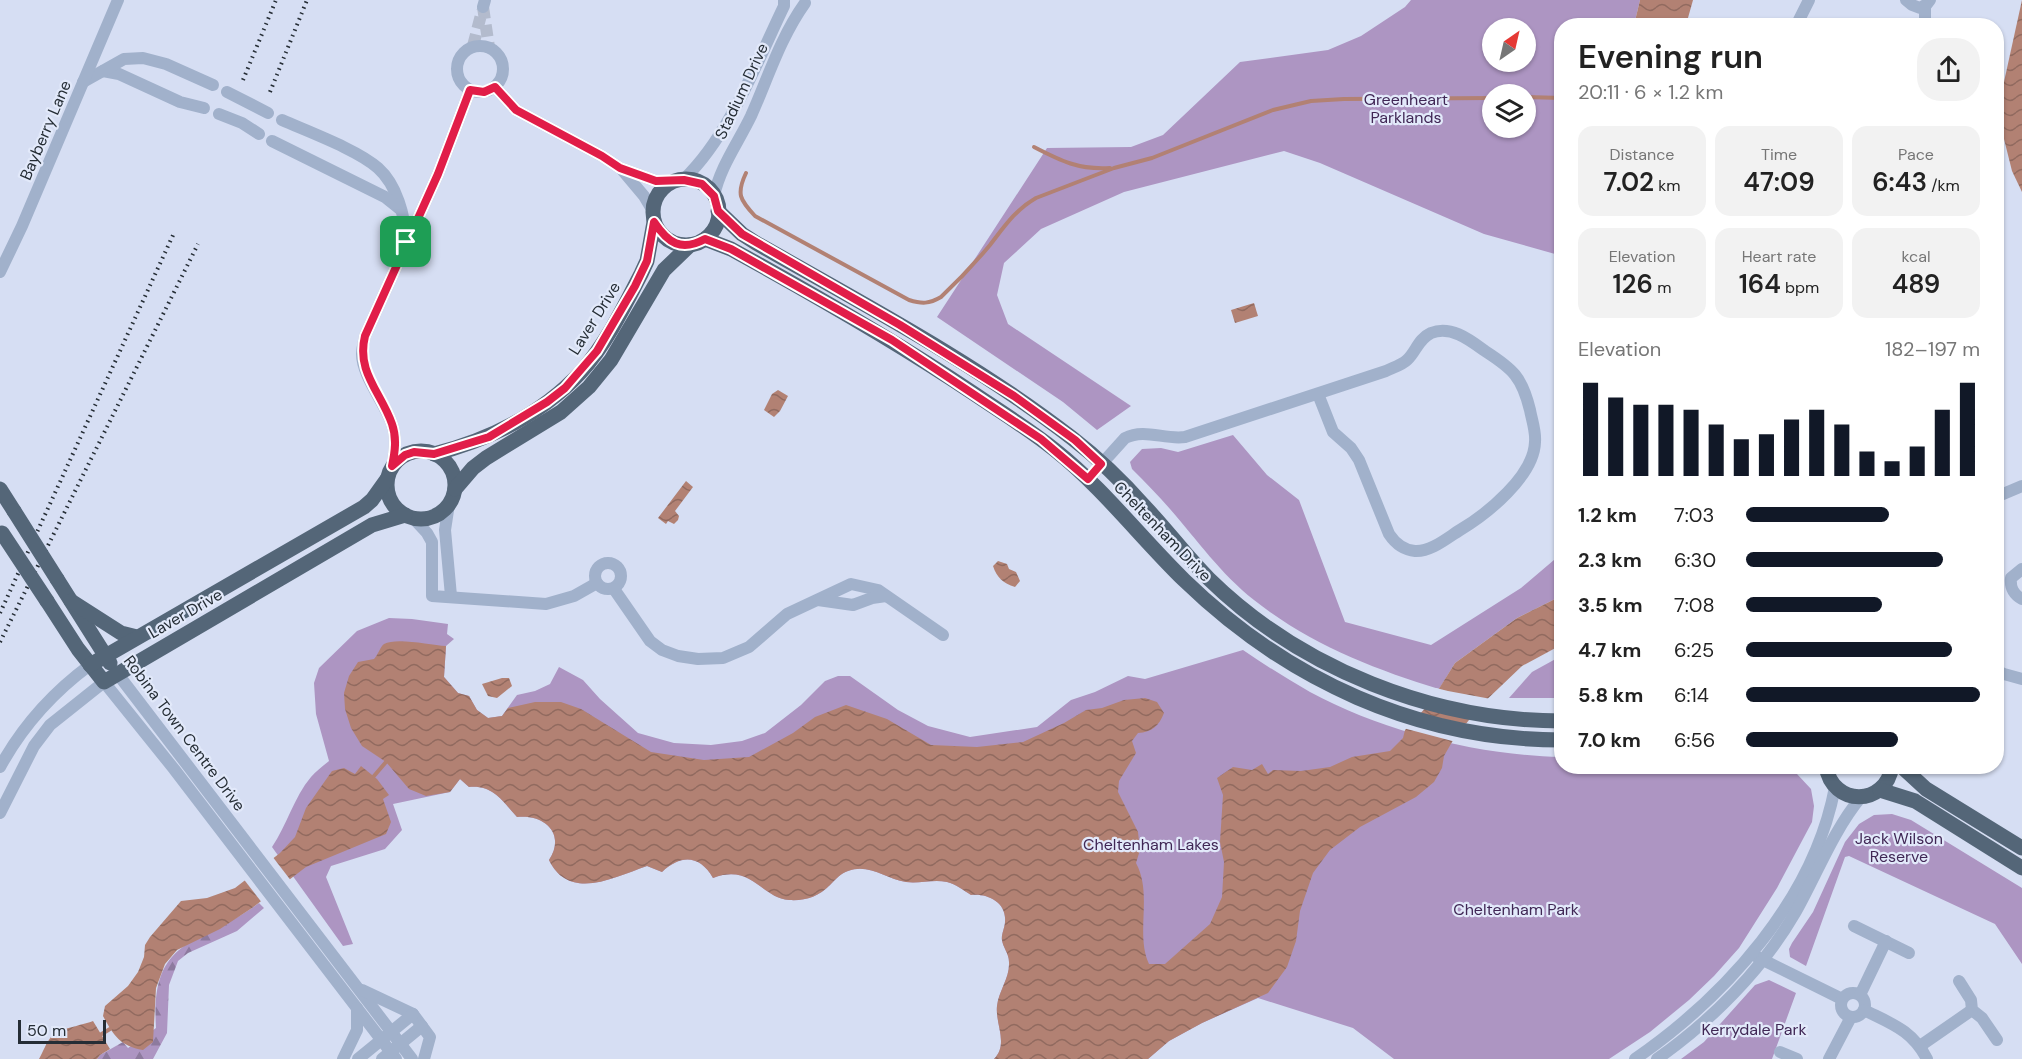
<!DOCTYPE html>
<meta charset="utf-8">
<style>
body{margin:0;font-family:"DM Sans",sans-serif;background:#f2f2f2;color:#222;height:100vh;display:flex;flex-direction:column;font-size:22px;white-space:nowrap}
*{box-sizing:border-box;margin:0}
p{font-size:20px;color:#767676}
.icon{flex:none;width:33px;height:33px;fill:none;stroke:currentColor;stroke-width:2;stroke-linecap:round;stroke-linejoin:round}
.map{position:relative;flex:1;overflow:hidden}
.side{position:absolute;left:1554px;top:18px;width:450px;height:756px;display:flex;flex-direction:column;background:#fff;border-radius:24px;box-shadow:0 2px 4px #0004}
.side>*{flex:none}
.needle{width:39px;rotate:34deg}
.buttons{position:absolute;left:1482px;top:18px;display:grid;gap:12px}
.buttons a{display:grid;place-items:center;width:54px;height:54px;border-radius:50%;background:#fff;box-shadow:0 2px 4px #0004;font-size:30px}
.scale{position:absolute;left:18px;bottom:15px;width:88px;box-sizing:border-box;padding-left:6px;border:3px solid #252d35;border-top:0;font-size:16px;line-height:21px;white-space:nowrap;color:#252d35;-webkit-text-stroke:4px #e2e9fa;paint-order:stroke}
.pin{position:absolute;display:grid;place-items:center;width:51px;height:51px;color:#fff;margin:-26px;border-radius:12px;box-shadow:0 3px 9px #0006}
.round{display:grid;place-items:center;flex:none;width:63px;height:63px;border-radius:24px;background:#f2f2f2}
.summary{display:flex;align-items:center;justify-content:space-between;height:102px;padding:0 24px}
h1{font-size:33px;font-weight:600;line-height:45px}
.figures{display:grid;grid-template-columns:repeat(3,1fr);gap:9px;height:102px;padding:6px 24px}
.figures div{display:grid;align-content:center;border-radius:15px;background:#f2f2f2;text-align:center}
.figures b{font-size:26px;font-weight:600}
.figures small{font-size:16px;font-weight:400}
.figures p{font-size:16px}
.chart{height:168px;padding:12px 24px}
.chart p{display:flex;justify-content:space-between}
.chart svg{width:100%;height:108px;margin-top:6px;stroke:#111827;stroke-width:6}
ul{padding:0 24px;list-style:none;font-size:20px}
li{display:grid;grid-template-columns:96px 72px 1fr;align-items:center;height:45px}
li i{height:15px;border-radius:8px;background:#111827}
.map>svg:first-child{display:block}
.green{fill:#ad95c2;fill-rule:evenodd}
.forest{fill:url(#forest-firs)}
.water{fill:url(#water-waves)}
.pier{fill:#d6def3}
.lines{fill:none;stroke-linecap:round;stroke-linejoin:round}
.stream{stroke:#b28173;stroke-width:4}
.minor-tunnel{stroke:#b3bbcd;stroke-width:12;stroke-dasharray:12 6;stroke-linecap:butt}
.minor{stroke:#a1b1cb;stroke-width:12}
.major{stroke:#546678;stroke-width:15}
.rail{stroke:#252d35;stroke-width:4;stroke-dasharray:1.5 4.5;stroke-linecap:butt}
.minor-bridge{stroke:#a1b1cb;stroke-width:12}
.major-bridge{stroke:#546678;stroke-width:15}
.route-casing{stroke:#fff;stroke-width:12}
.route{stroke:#e11d48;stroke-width:8}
.labels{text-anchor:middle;stroke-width:4.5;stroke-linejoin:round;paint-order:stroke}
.street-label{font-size:16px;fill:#252d35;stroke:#e2e9fa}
.park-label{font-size:16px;fill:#402755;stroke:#e2e9fa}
</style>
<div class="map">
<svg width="2022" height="1059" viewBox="0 0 2022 1059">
<defs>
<pattern id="forest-firs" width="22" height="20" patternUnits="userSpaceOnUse" patternTransform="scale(1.5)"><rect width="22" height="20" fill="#ad95c2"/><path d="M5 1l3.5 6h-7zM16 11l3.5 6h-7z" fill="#8d7a9e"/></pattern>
<pattern id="water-waves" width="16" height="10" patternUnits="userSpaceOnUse" patternTransform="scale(1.5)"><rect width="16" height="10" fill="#b28173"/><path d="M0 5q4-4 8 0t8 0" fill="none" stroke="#916a5f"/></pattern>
</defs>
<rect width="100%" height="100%" fill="#d6def3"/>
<g class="green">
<path d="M1411 0H1640L1634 25 1562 26 1561 260 1555 254 1484 234 1320 163 1284 151 1124 192 1041 229 1004 263 997 295 1008 324 1131 406 1097 430 1063 402 937 317 1047 148 1131 147 1163 135 1240 62 1328 50 1361 36 1405 7ZM1492 28H1526V62H1492ZM1492 94H1526V128H1492Z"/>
<path d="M1233 435 1267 475 1299 500 1345 622 1431 645 1521 588 1561 554V596L1517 618 1455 663 1439 689C1373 669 1308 643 1254 600 1220 573 1198 541 1170 509 1158 495 1145 482 1132 469L1130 462 1142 449 1161 448 1178 452Z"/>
<path d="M389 618 412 619 448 624 447 634 454 639 446 646 444 677 458 693 469 696 477 710 488 718 502 716 517 695 535 691 550 684 559 667 583 680 600 699 638 733 674 743 711 745 742 741 765 733 801 705 825 681 838 676H850L898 710 928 726 970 737 1037 727 1071 700 1095 692 1128 676 1145 679 1243 650C1265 665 1287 679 1310 692 1384 732 1478 755 1561 757L1562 766 1782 767 1797 774 1811 789 1814 806 1812 822 1777 888 1739 948 1714 976 1689 1000 1650 1032 1609 1059H1394L1353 1028 1258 998 1202 1023 1169 1041 1148 1059H994C1009 1044 995 1024 997 1006 999 990 1010 978 1009 962 1009 953 1003 948 1002 940 1001 935 1005 927 1005 922 1007 902 987 893 971 895 963 890 956 884 947 882 933 879 919 884 906 882 886 879 869 863 848 871 841 873 836 879 830 885 818 897 805 901 789 900 761 898 752 863 713 878 700 855 681 854 662 872L647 866C615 877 569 902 549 860 566 834 545 814 517 817 502 801 494 785 469 787L460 779 450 792 393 804 402 830 385 849 331 866 326 877 353 944 343 946 272 847C287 825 294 797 311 777 316 771 323 766 329 761L316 714 314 683 319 668 357 631Z"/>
<polygon points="1561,656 1561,698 1509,698 1532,672"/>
<polygon points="1892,814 1911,820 2022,888 2022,964 1995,924 1849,856 1845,857 1806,966 1790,957 1789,949 1792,943 1813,912 1845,842 1859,824 1874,815"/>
<polygon points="1769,980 1796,993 1772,1059 1681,1059 1704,1042 1755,985"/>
</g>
<path class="forest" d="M259 903 264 908 237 931 188 953 178 961 169 985 167 1033 153 1059H97L100 1055 123 1042 128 1048 156 1028C150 935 199 947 259 903Z"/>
<g class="water">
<polygon points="1640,0 1693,0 1686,25 1634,25"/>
<polygon points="2022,0 2022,192 2012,171 2003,135 2000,100"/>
<polygon points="1254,303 1258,316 1235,323 1231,310"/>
<polygon points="778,390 788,396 780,411 774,417 764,410 772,394"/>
<polygon points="686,481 693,487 675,511 679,516 678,520 674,524 668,521 666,524 658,518"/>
<path d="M998 561 1007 564 1009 569 1016 572 1020 581 1015 587C1003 583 997 578 993 566Z"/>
<path d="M1561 596V645L1522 666 1479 707 1452 742 1444 756 1442 768 1434 782 1416 797 1360 827 1330 850 1313 873 1300 911 1296 941 1287 967 1268 993 1202 1023 1169 1041 1148 1059H994C1009 1044 995 1024 997 1006 999 990 1010 978 1009 962 1009 953 1003 948 1002 940 1001 935 1005 927 1005 922 1007 902 987 893 971 895 963 890 956 884 947 882 933 879 919 884 906 882 886 879 869 863 848 871 841 873 836 879 830 885 818 897 805 901 789 900 761 898 752 863 713 878 700 855 681 854 662 872L647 866C615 877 569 902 549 860 566 834 545 814 517 817 502 801 494 785 469 787L460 779 450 792 426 796 409 789 386 762 362 746 351 728 345 709 344 693 349 676 358 662 374 659C378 655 380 647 384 644 396 637 431 645 446 646L444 677 458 693 469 696 477 710 488 718 502 716 508 708 535 702H561L581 709 651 752 704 760 749 757 793 733 815 717 846 705 887 719 931 745 977 747 1023 742 1064 723 1086 710 1102 708 1124 700 1145 698 1157 702 1164 713C1159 726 1152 732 1138 733L1132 741 1136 753 1119 781 1118 792 1138 832 1140 850 1136 863C1153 894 1135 934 1149 964H1165L1210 924 1222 897 1224 862 1220 842 1223 795 1217 778 1233 767 1252 770 1262 764 1268 774 1273 770 1301 771 1330 767 1352 757 1390 751 1403 738 1405 730 1430 703 1455 663 1517 618Z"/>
<polygon points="502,678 509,678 512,686 497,698 488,696 482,684"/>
<path d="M361 766 377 779 389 795 383 799 391 822 386 834 306 867 252 908 220 929 177 950 165 964 156 988 153 1042 143 1050C120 1046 114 1036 103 1016L105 1006 128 986 138 972 144 957 145 945 150 937 181 901 207 898 235 888 280 853 295 837 306 808 332 771 344 768 355 774Z"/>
<path d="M93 1021 110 1049 100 1055 97 1059H39C43 1052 46 1043 51 1037 60 1028 80 1026 93 1021Z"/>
</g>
<g class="pier">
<polygon points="1436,688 1448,691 1491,699 1473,720 1421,708"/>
<polygon points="1417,713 1461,723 1470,724 1456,742 1403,728"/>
<polygon points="272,856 292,882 263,904 242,877"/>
</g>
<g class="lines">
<g class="stream">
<polyline points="1526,97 1562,98"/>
<path d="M1034 147C1061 161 1079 170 1110 168"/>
<path d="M746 173C736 194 740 200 755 216L909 300C922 304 929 304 941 297 958 281 975 263 990 245 1004 227 1015 210 1036 198L1114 168 1152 158 1273 110 1311 101 1344 99 1492 98"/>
<polyline points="374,776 386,762"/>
<polyline points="100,1035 110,1029"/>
</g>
<g class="minor-tunnel">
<polyline points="483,7 489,47"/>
<polyline points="473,46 482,11"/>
</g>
<g class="minor">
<polyline points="1906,0 1912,5 1920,8 1927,4 1930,0"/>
<polyline points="1925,6 1925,26"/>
<polyline points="483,7 485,0"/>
<polyline points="1796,26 1809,0"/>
<circle cx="480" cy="69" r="23"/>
<polyline points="103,71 119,74 180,102 204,108"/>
<polyline points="83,82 124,59 143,58 166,64 213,85"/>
<polyline points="495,87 516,110 602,156 620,168 656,181 677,181"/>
<path d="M282 120C309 132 358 150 378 168 397 185 405 216 406 240"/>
<polyline points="272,141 385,197 400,209"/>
<polyline points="623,171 644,196 653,211"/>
<path d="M684 179C729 136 757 62 784 6V0"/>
<path d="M714 196C720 167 738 143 751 116 768 78 780 38 805 3"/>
<polyline points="0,272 22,226 118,0"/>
<path d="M392 466C395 452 397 438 392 424 385 403 362 376 362 354 362 348 364 342 365 336L438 174 470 90"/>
<path d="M1088 479 1125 438C1145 428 1164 440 1185 437L1386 371C1392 368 1402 365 1407 360 1416 352 1418 339 1431 333 1451 325 1470 340 1485 351 1513 369 1522 377 1530 410 1532 421 1536 431 1535 442 1534 476 1487 514 1460 530 1447 538 1431 552 1415 551 1403 550 1395 543 1389 534L1359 460 1351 448 1333 432 1318 394"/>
<polyline points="1996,497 2022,486"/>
<polyline points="449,504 445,530 451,596"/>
<polyline points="414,519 427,533 432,542 432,596 546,604 574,596 597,583"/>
<circle cx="608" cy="576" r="13"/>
<path d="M2022 569 2011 578C2010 588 2013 594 2022 599"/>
<polyline points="614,589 650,641 662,650 678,656 698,659 723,658 749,647 787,614 851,584 878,590 943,635"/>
<polyline points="818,600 853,605 872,598 886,596"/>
<polyline points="1996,670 2004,674 2022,679"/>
<polyline points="117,673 412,1059"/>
<path d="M0 767C22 727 52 693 90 665"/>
<polyline points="0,813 34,746 50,725 104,682 174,769 396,1059"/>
<polyline points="1854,926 1909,953"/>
<polyline points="1757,957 1842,999"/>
<polyline points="1959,981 1971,1000 1972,1010 1982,1018 1997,1040"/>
<polyline points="362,990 413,1014 430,1037 424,1059"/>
<circle cx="1853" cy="1005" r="12"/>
<polyline points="1860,995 1886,941"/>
<path d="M1864 1010C1892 1024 1912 1030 1927 1059"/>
<polyline points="1920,1046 1972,1010"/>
<polyline points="1780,1052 1797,1059"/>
<polyline points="343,1059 357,1030 357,1008"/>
<polyline points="358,1059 413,1014"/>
<polyline points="382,1059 422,1026"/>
<path d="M1635 1059C1726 996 1814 899 1835 787"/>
<path d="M1657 1059C1711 1021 1762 970 1795 913 1817 874 1833 831 1861 797"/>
<polyline points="1829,1059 1851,1017"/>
</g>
<g class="major">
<circle cx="686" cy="212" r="33"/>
<path d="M718 211 742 234 756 243C863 304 974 362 1072 438 1098 458 1123 482 1145 507 1167 530 1186 556 1209 579 1301 669 1433 721 1562 721"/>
<path d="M705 239 731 249C813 294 895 341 973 393 1001 412 1029 429 1055 450 1103 488 1140 537 1184 580 1287 680 1417 740 1562 740"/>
<circle cx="421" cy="485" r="34"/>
<path d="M434 454C488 440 542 414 581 372 606 344 624 307 641 274L647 261 654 222"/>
<polyline points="0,489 14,511"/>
<polyline points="455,489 473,468 486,458 561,412 589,387 611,360 664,270 690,245"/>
<polyline points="57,579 110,663"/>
<polyline points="47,601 78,649 104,682 372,525 405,515"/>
<polyline points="71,601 121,633 137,637"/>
<polyline points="90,665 364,507 372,500 387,479"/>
<path d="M1826 766C1832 807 1886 807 1892 766"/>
<polyline points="1901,766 1926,789 2022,848"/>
<polyline points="1880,790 1915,801 2022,868"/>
</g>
<g class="rail">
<polyline points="243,80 276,0"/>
<polyline points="270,92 307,0"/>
<polyline points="0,613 174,233"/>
<polyline points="0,642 198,244"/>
</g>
<g class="minor-bridge">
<polyline points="227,92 268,113"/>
<polyline points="219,114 242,123 259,134"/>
</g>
<g class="major-bridge">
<polyline points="14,511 57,579"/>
<polyline points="2,533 47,601"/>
</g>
</g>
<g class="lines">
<g class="route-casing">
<path id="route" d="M495 87 516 110 602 156 620 168 656 181 684 180 702 184 714 196 718 211 742 234 900 325 1014 396 1075 440 1101 464 1088 479 1041 439 892 340 731 249 705 239C681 252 668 243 654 222L647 261 635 286 597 351 565 388 547 402 489 437 434 454 414 452 405 455 392 466C395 452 397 438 392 424 381 392 356 372 365 336L438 174 470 90 484 92Z"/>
</g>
<use href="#route" class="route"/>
</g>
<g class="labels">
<g class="street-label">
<text transform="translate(741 91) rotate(-65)" y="6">Stadium Drive</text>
<text transform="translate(45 130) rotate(-67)" y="6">Bayberry Lane</text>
<text transform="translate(594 318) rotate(-58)" y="6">Laver Drive</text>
<text transform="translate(1163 531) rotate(46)" y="6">Cheltenham Drive</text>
<text transform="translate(185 613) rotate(-30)" y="6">Laver Drive</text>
<text transform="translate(185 733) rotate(53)" y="6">Robina Town Centre Drive</text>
</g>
<g class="park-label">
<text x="1406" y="105">Greenheart<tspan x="1406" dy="18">Parklands</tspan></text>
<text x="1899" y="844">Jack Wilson<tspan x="1899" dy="18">Reserve</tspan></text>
<text x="1151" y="850">Cheltenham Lakes</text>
<text x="1516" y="915">Cheltenham Park</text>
<text x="1754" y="1035">Kerrydale Park</text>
</g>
</g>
</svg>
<div class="buttons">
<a><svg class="needle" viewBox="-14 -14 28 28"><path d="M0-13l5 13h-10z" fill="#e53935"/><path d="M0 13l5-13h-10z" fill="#767676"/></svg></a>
<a><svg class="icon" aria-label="layers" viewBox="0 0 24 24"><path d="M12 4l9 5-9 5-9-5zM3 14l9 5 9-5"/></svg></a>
</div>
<div class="scale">50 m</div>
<div class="pin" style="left:406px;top:242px;background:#1e9e55"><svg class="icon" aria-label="arrive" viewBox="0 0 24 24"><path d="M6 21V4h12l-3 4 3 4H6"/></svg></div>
<section class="side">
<div class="summary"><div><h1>Evening run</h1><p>20:11 · 6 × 1.2 km</p></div><a class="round"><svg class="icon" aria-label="share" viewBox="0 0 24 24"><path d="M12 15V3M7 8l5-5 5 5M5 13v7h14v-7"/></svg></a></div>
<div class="figures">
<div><p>Distance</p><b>7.02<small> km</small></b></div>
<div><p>Time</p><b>47:09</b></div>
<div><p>Pace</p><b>6:43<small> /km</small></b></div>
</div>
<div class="figures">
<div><p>Elevation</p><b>126<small> m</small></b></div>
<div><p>Heart rate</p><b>164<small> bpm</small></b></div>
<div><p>kcal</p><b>489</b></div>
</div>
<div class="chart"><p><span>Elevation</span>182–197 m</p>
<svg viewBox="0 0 160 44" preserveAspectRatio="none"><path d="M5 44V6M15 44V12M25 44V15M35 44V15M45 44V17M55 44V23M65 44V29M75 44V27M85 44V21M95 44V17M105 44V23M115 44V34M125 44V38M135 44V32M145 44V17M155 44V6"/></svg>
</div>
<ul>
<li><b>1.2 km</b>7:03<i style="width:61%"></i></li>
<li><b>2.3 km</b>6:30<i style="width:84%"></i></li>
<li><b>3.5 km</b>7:08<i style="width:58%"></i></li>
<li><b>4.7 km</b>6:25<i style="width:88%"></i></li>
<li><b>5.8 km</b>6:14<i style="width:100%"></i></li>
<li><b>7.0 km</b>6:56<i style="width:65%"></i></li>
</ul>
</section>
</div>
